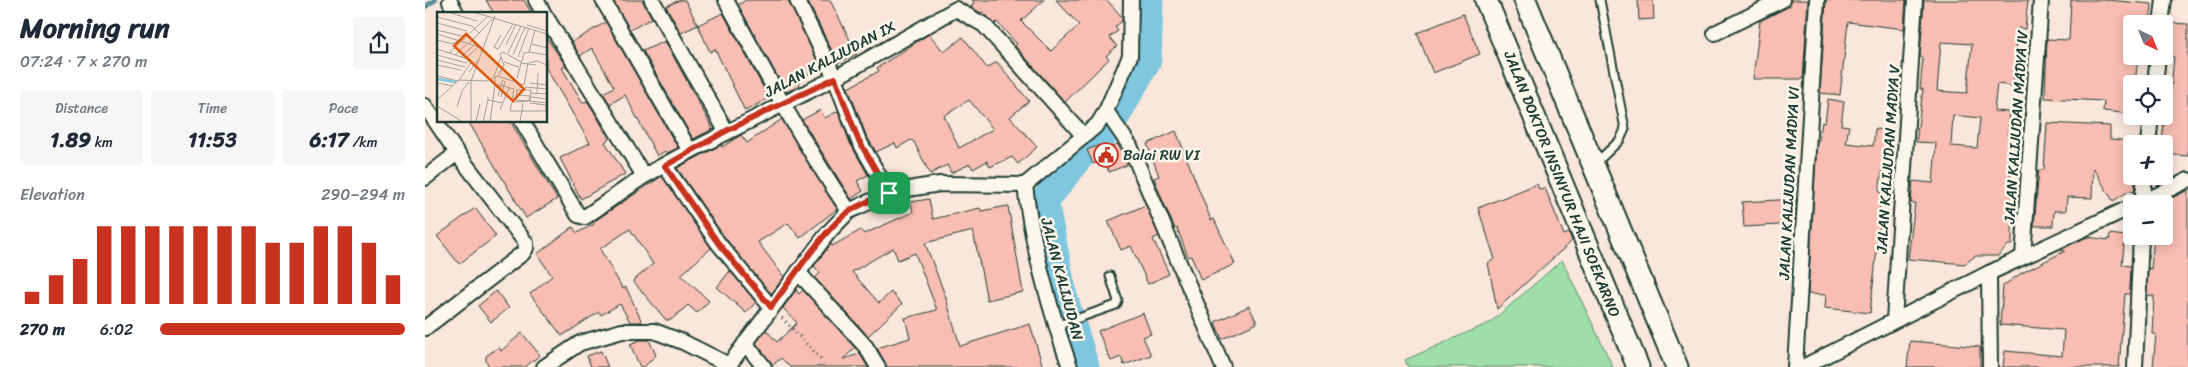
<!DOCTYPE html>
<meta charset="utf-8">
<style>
body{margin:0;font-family:Sriracha,sans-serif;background:#f6f6f7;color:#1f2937;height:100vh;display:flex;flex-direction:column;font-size:19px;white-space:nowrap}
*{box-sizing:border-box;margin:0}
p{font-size:16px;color:#747a83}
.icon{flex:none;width:28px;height:28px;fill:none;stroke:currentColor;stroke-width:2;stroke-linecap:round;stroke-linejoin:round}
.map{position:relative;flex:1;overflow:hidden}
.panel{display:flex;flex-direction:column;background:#fff;width:425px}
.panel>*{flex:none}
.needle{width:32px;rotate:137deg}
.tools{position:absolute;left:1698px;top:15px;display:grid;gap:10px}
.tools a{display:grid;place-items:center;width:50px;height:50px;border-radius:5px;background:#fff;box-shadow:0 2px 12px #0003;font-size:25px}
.pin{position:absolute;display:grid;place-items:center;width:42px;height:42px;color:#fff;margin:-21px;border-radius:10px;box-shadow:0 2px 8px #0006}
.round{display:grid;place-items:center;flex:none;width:52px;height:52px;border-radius:5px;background:#f6f6f7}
.summary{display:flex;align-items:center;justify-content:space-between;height:85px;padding:0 20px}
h1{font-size:28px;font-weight:800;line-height:38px}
.figures{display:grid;grid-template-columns:repeat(3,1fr);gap:8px;height:85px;padding:5px 20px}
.figures div{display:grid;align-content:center;border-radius:5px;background:#f6f6f7;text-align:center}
.figures b{font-size:21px;font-weight:800}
.figures small{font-size:14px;font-weight:400}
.figures p{font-size:14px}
.chart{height:140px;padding:10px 20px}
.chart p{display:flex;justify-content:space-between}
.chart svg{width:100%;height:90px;margin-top:5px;stroke:#c8321e;stroke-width:6}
ul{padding:0 20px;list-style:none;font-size:16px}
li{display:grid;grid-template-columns:80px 60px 1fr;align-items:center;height:38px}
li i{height:12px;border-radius:6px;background:#c8321e}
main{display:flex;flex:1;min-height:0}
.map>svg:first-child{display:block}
.green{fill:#9ddea9;stroke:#5e8e6e}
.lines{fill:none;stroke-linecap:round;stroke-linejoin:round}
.stream{stroke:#598f9b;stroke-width:5}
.river{stroke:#7fc6df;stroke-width:29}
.building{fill:#f8bdb3;stroke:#1f3d34;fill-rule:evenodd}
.service-casing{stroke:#1f3d34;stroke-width:11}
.minor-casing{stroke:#1f3d34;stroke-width:18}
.primary-casing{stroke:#1f3d34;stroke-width:25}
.path{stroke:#1f3d34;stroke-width:3;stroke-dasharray:1 4;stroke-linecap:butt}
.service{stroke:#fbf7ec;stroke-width:7}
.minor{stroke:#fbf7ec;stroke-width:14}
.primary{stroke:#fbf7ec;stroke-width:21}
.route-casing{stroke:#fff;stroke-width:10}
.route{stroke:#c8321e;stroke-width:6}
.labels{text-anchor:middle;stroke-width:5;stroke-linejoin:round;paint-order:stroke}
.street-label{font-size:15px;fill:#1f3d34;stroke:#fbf7ec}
.poi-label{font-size:15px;fill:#1f3d34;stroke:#fbf7ec;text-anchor:start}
.inset-river{fill:none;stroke:#7fc6df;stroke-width:2.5}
.inset-road{fill:none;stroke:#a2a298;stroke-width:1}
.view{fill:#de580e;fill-opacity:0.15;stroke:#de580e;stroke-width:2.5}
.inset-edge{fill:none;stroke:#1f3d34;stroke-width:2.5}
</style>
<main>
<section class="panel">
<div class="summary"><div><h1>Morning run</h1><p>07:24 · 7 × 270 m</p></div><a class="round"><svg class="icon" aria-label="share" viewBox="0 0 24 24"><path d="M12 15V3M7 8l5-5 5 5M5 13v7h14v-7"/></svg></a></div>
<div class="figures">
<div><p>Distance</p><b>1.89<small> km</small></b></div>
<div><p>Time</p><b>11:53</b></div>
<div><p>Pace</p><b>6:17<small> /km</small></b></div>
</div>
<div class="chart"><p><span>Elevation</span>290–294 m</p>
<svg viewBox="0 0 160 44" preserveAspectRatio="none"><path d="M5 44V38M15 44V30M25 44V22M35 44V6M45 44V6M55 44V6M65 44V6M75 44V6M85 44V6M95 44V6M105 44V14M115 44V14M125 44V6M135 44V6M145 44V14M155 44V30"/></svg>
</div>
<ul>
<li><b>270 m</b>6:02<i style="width:100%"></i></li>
</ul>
</section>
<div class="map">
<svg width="1763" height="367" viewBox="0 0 1763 367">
<rect width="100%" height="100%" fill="#fae6db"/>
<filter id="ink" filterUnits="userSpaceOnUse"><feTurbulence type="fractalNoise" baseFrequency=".02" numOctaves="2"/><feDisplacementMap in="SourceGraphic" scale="10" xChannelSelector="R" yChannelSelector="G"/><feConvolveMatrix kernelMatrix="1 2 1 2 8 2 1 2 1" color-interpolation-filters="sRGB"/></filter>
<g filter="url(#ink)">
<polygon class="green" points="1137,260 1188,367 983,367 980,360 1066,322"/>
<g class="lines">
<polyline class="stream" points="0,7 10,0"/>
<polyline class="river" points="660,367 638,296 619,202 653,158 683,130 722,60 724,0"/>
</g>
<g class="building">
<polygon points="61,0 99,0 107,14 69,14"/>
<polygon points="188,0 217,0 227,18 205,30"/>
<polygon points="255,0 260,0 273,25 256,33 241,6"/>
<polygon points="321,0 363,0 396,68 373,79 375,86 361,92 313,5"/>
<polygon points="382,0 405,0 432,54 413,63"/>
<polygon points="547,0 619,0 596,21 626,51 654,25 631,0 682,0 697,17 697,21 690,27 693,31 684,37 692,46 681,56 684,59 640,102 590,46 592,44 572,22 570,24 558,12 556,13 546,7 549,2"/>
<polygon points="1213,0 1228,0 1229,19 1214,20"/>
<polygon points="1366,0 1383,0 1378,79 1328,79 1335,21 1365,6"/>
<polygon points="1401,0 1481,0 1479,29 1423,22 1415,95 1395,93"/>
<path d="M1499 0H1603L1600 29 1593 28 1588 86 1572 84 1569 111 1585 112 1583 135 1596 136 1594 159 1587 158 1585 184V196H1594L1591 225H1587V245H1583L1573 256H1550L1540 264 1483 259 1490 203H1486L1488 181 1508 183 1511 143 1491 142 1498 89H1495L1498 58 1495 57ZM1516 42 1547 44 1542 93 1512 91ZM1528 115 1555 118 1552 148 1526 146Z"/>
<polygon points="1646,0 1682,0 1727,4 1725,24 1706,24 1706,56 1713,56 1710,84 1706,84 1706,114 1678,111 1679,101 1620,98 1622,39 1644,40"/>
<polygon points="298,13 344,98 320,111 290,49 285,52 273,25"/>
<polygon points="1038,14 1055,54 1008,73 992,33"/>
<polygon points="181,22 253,148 242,153 240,151 232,156 200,95 185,104 178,93 189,87 167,48 155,56 147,42"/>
<polygon points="1745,23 1763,24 1763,156 1739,154 1739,144 1737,144 1739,121 1743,121 1749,57 1741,55"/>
<path d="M504 34 519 52 538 37 562 68 572 62 604 101 585 117 612 147 593 164 587 157 565 167 562 161 548 169 545 164 526 173 522 165 505 174 489 142 486 140 472 148 470 143 451 152 441 135 423 88 454 71 452 68ZM544 100 568 129 534 148 519 116Z"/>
<polygon points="121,37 141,66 137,68 158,103 162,101 170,113 184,139 180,142 200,174 156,199 135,158 165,143 121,68"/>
<polygon points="240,41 288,129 268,139 218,51"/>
<polygon points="1403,99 1419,102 1416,125 1424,126 1421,143 1448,146 1450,129 1468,131 1466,147 1461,147 1454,191 1456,192 1453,221 1455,221 1445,313 1400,308 1401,295 1383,294 1392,140 1394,140 1397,122 1400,123"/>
<polygon points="395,110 400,118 413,111 425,143 443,175 432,181 438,191 426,199 377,120"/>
<polygon points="357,119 412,209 375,238 363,223 333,242 359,277 346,294 300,238 252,168 296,145 297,147 316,135 322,143"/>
<polygon points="43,121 85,121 132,199 101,218"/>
<polygon points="1622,123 1685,126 1685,139 1706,141 1706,176 1711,176 1709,192 1704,191 1688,201 1668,168 1667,198 1642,197 1641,211 1629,211 1628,226 1609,226 1614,170 1619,170"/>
<polygon points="751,131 786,220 789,219 810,264 776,280 766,256 763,257 752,228 750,229 737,199 729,178 734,176 722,144"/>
<polygon points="693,144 702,165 684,172 679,160 668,164 662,150 675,145 678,150"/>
<polygon points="237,176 286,248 256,275 284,301 272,313 263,305 246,320 241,320 208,281 228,264 205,229 175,249 198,289 201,287 217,322 205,322 195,304 176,315 174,312 137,336 105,294 127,276 112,254 148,227 152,233 169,224 168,222"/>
<polygon points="1112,184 1114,189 1120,188 1139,235 1144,233 1147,241 1072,309 1063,263 1070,259 1053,208"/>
<polygon points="1763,190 1763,367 1728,367 1731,334 1727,334 1729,296 1722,295 1723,268 1726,269 1729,237 1739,238 1739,202"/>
<polygon points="504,199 508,219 555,208 556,211 583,206 598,292 562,300 548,231 500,243 520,295 535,346 605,324 618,367 462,367 452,348 485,338 480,318 512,310 490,253 473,260 468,248 427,272 454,303 466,292 477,304 443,336 390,278 395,273 389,266 406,244 407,246 436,230 439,234 488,212 486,202"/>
<polygon points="1371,199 1370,224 1319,227 1317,202"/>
<polygon points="721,205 734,236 728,239 744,274 723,284 706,246 696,250 683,221"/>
<polygon points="50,208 71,236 34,264 12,236"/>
<polygon points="1685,234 1700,236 1697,265 1706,266 1705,294 1700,294 1694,367 1578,367 1580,351 1637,356 1639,330 1575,325 1578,286 1595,274 1640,251 1636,250 1645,245 1662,237 1684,240"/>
<polygon points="305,271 331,302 321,313 292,287"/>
<polygon points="371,290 374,294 378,290 430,348 418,359 435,354 443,367 365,367 356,358 348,365 331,343 341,330 352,342 372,323 358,308"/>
<polygon points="71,291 84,308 66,322 53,306"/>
<polygon points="824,306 832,323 797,339 790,322"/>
<polygon points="718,313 726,334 718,337 726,355 699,365 696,357 686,361 673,331"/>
<polygon points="97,333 115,355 100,367 65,367 61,361 61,356 74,347 76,351"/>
<polygon points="215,340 224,340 231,355 219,367 215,367 205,344"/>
<polygon points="1485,341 1555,347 1555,367 1482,367"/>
<polygon points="176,351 183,367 166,367 162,356"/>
</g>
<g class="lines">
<g class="service-casing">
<g id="service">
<polyline points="1171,163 1195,140 1200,129 1175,0"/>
<polyline points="631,326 691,305 693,301 685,276"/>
</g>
</g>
<g class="minor-casing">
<g id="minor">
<polyline points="111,0 119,14"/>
<polyline points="178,0 265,151"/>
<polyline points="227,0 301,131"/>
<path d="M301 0C340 72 378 144 424 211"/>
<polyline points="372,0 410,78 433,139 464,193"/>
<polyline points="25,2 32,14"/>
<polyline points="121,17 219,176"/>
<polyline points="1736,24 1739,0"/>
<polyline points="1290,33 1357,0"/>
<polyline points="1730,84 1733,56"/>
<polyline points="0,106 32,153 101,243 101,248 98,253 0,328"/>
<polyline points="681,111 705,146 798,367"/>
<polyline points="97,121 153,215 160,217 219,176 265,151 410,78 531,9 559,25 659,136"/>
<polyline points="1723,144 1726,116"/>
<polyline points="240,166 293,243 346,307"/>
<polyline points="0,178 32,153"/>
<polyline points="600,185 659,136 673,124 681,111 705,56 706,0"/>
<path d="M600 185C607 248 624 307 645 367"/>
<polyline points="1714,204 1763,180"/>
<polyline points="1717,204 1720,176"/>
<polyline points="1598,257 1616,0"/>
<polyline points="373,272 441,347 453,367"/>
<polyline points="1564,273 1565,367"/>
<polyline points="1469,320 1490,0"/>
<polyline points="320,343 339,367"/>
<polyline points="119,367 155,343 197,331 229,331 258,342 304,365 403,233 424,211 464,193 489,188 515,184 600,185"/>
<polyline points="1370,367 1392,0"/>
<polyline points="1378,367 1564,273 1706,207"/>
<polyline points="1710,367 1716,236"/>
</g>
</g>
<g class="primary-casing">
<g id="primary">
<polyline points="1061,0 1213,367"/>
<polyline points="1100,0 1252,367"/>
</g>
</g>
<polyline class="path" points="357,318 396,359"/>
<use href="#service" class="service"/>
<use href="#minor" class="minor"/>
<use href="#primary" class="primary"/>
</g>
</g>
<g class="lines" filter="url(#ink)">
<g class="route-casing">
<path id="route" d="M410 78 433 139 464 193C451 198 437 203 425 211 401 226 365 282 346 307L293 243 240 166 301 131Z"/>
</g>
<use href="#route" class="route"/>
</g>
<defs>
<g id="civic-ring" transform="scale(1.25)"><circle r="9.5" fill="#fbf7ec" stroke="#c8321e" stroke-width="1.5"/><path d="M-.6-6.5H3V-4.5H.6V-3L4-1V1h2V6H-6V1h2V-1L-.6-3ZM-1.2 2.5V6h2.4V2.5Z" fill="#c8321e"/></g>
</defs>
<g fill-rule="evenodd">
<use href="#civic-ring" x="681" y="155"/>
</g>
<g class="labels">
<g class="street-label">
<text transform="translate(405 59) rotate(-28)" y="5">JALAN KALIJUDAN IX</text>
<text transform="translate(1591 127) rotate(-86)" y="5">JALAN KALIJUDAN MADYA IV</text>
<text transform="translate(1463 159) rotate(-86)" y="5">JALAN KALIJUDAN MADYA V</text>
<text transform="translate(1364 183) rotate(-87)" y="5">JALAN KALIJUDAN MADYA VI</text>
<text transform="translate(1137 184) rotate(68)" y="5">JALAN DOKTOR INSINYUR HAJI SOEKARNO</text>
<text transform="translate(637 279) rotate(75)" y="5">JALAN KALIJUDAN</text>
</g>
<g class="poi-label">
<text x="698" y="160">Balai RW VI</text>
</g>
</g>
<g transform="translate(12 12)">
<rect width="110" height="110" fill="#fae6db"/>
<path class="inset-river" d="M0 67 19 70"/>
<path class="inset-road" d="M11 0 40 9M36 0 110 22M0 5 35 14 42 21M0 11 30 19M90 13 110 19M0 18 25 24M0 22 46 36M64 23 57 35 61 37 76 12M0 28 16 32 21 28M32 32 55 7M95 32 110 36M69 33 79 12M0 37 34 48M92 40 110 43M12 41 50 5M71 41 84 14M0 43 30 51M18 43 31 31M76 43 88 15M24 45 37 33M81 45 92 16M29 46 42 34M0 48 28 55M67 50 82 55M84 51 99 53M92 51 100 49 110 53M0 53 24 58M32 60 42 47M0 64 21 69M57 64 64 45M58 64V72L77 77 75 88M61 64 87 73 91 51M61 64 67 53 63 42 66 40 84 50M80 66 87 41 92 40 98 18M22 68 49 69 61 64M22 68 34 51M0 71 16 74M93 71 110 73M88 75 110 77M94 81 110 82M100 81 101 61M79 83 93 84 92 89 79 88V87L80 78H94L93 89 110 91M61 84 66 68M51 85V88L66 91M64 85 68 69M94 85 110 87M0 88 22 68M93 89 75 90 73 99H110M93 91 109 93V99M0 94 26 110M20 95 25 79 32 70M63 98 72 76M34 110V69L58 4M39 110 43 92M46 110 51 88M53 110 58 72M83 110 86 91"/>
<path class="view" d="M29 22 87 77 76 89 17 34Z"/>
<rect width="110" height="110" class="inset-edge"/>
</g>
</svg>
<div class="tools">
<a><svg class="needle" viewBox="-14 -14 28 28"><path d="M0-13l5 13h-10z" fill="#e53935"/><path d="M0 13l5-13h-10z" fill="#747a83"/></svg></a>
<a><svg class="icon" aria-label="locate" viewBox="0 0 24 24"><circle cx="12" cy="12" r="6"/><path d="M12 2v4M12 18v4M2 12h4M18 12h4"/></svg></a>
<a>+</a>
<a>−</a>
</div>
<div class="pin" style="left:464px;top:193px;background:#1e9e55"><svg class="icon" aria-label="arrive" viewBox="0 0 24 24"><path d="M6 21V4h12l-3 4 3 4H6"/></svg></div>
</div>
</main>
